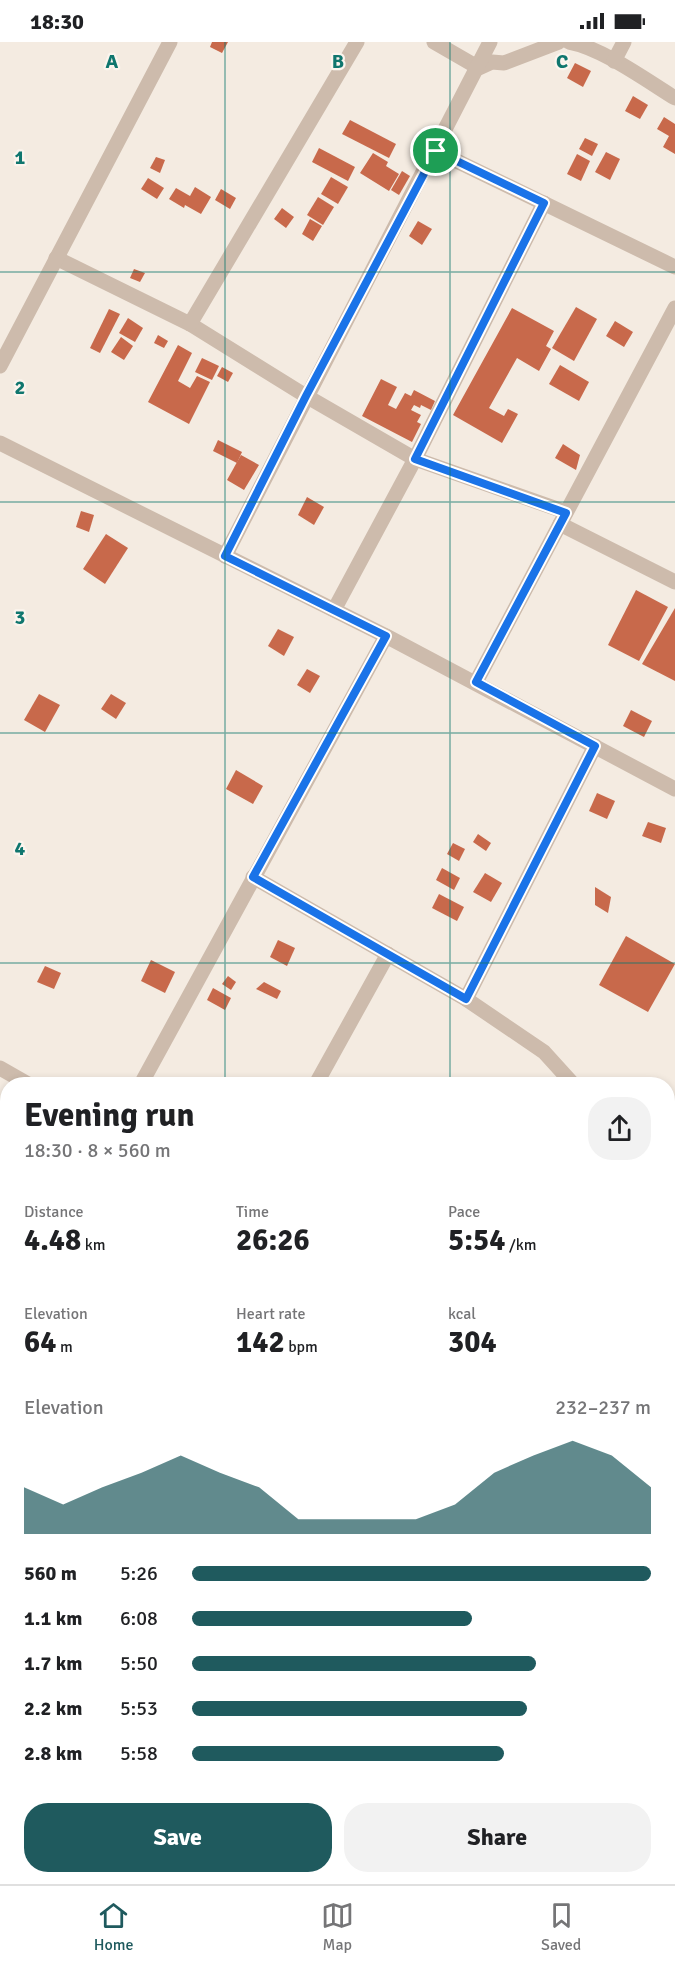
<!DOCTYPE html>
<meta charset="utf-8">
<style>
body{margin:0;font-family:Signika,sans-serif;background:#f2f2f2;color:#202124;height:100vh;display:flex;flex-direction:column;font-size:22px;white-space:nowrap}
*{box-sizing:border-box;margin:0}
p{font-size:20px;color:#757577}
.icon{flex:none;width:33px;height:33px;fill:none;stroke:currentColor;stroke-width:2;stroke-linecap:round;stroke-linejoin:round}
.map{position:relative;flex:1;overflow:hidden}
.panel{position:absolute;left:0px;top:1035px;width:675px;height:807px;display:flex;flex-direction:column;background:#fff;border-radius:24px 24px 0 0;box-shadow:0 3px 9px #0003}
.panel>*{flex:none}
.pin{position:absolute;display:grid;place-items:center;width:51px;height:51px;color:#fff;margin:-26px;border:3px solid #fff;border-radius:50%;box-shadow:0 2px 6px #0007}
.round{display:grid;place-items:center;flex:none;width:63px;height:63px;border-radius:24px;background:#f2f2f2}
.head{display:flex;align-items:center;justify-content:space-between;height:102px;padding:0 24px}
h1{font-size:33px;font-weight:700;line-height:45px}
.stats{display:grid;grid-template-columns:repeat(3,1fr);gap:9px;height:102px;padding:6px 24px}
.stats div{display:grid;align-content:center}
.stats b{font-size:30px;font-weight:700}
.stats small{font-size:16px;font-weight:400}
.stats p{font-size:16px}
.chart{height:168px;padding:12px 24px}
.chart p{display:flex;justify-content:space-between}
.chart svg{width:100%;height:108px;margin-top:6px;fill:#1f5a5e;opacity:.7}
.button{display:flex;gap:12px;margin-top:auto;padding:12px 24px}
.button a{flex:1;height:69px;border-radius:24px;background:#1f5a5e;color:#fff;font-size:24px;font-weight:700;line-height:69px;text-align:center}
.button a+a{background:#f2f2f2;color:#202124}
ul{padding:0 24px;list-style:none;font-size:20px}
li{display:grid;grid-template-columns:96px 72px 1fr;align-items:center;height:45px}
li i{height:15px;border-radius:8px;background:#1f5a5e}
.status{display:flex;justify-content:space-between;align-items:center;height:42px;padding:0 30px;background:#fff;direction:ltr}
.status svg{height:16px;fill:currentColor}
.dock{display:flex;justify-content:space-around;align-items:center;height:84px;border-top:2px solid #e0e0e0;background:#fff;font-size:16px;color:#757577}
.dock a{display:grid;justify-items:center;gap:3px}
.dock .active{color:#1f5a5e}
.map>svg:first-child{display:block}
.building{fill:#c8694b}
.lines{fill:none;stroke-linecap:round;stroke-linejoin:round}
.street{stroke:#cdbbac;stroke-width:15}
.route-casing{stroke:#fff;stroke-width:12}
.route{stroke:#1a73e8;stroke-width:8}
.grid{fill:none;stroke:#0f766e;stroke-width:1.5;stroke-opacity:0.55}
.grid-label{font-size:20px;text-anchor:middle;font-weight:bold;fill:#0f766e;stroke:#fbf5ee;stroke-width:4.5;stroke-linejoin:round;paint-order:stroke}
</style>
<div class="status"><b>18:30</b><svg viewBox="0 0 49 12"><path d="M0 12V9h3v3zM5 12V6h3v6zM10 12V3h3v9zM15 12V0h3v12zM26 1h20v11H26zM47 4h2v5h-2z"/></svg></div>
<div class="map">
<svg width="675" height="1842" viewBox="0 0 675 1842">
<rect width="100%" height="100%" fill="#f4ebe1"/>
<g class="building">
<polygon points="212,0 228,0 222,11 210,5"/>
<polygon points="575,21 591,29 583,45 567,36"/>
<polygon points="633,54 648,63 640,77 625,69"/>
<polygon points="664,75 675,82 675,112 663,105 669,94 657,87"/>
<polygon points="350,78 396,102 389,116 342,92"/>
<polygon points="585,96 598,102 592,114 579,107"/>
<polygon points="319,106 355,125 348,139 312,120"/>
<polygon points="606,110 620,117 610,138 595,130"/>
<polygon points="373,111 388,120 386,124 399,132 389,149 360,131"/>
<polygon points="577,112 590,119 581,139 567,132"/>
<polygon points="156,115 165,118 160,131 150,126"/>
<polygon points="402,129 410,134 399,153 391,148"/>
<polygon points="331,135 348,145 338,162 321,152"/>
<polygon points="148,136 164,146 157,157 141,147"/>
<polygon points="195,145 211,155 201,172 185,163 184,166 169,157 176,146 190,154"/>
<polygon points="221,147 236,156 230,167 215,158"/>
<polygon points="318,155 334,165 323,183 307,173"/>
<polygon points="282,166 294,175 286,186 274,177"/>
<polygon points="310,177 322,184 313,199 302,192"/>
<polygon points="418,179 432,187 422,203 409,194"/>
<polygon points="134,227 145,231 140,240 130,236"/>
<polygon points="576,265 597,277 574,319 552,306"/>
<polygon points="512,266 554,289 546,304 551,307 539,329 517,316 489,366 504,374 508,367 518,372 502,401 453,373"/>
<polygon points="109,267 120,272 100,311 90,306"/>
<polygon points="128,276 143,286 135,300 119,291"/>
<polygon points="615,279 633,290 624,305 606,294"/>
<polygon points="158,293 168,299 164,306 154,301"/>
<polygon points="121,295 133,304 124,318 111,310"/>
<polygon points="178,303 192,311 178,339 190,346 197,334 210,340 189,382 148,360"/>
<polygon points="202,316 219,324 212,338 195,330"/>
<polygon points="560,323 589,340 579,359 549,342"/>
<polygon points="222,325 233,331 228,340 217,334"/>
<polygon points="381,337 397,345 388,363 396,367 405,351 411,354 414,348 435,359 431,368 421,363 420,366 414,363 411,368 421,373 417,380 421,382 412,400 362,374"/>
<polygon points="218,398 242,410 237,421 213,409"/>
<polygon points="563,402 580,413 576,428 555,416"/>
<polygon points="241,413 259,423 244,448 227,438"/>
<polygon points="307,455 324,465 314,483 298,473"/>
<polygon points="81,469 94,473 89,490 76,485"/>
<polygon points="106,492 128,506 105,542 83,527"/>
<polygon points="636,548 668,565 639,619 608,603"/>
<polygon points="675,566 675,639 642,622"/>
<polygon points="278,587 294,595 284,614 268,604"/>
<polygon points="307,627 320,634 310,651 297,643"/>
<polygon points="39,652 60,663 45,690 24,678"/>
<polygon points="111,652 126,661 116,677 101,667"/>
<polygon points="631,668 652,679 644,695 623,684"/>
<polygon points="236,728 263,744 253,762 226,747"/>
<polygon points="597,751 615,759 607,777 589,769"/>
<polygon points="648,780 666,786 661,801 642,794"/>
<polygon points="478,792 491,801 486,809 473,800"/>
<polygon points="453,801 465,807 459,819 447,812"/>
<polygon points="442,826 460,836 454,848 436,838"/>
<polygon points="485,831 502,841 491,860 473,850"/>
<polygon points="595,845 611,855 608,871 595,863"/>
<polygon points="439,852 464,865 457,879 432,866"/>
<polygon points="626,894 675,922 648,970 599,943"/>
<polygon points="278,898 295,906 287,924 270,915"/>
<polygon points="151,918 175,930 165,951 141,939"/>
<polygon points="45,924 61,931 54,947 37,940"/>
<polygon points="228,934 236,940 231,948 222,942"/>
<polygon points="264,940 281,949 277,957 256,947"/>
<polygon points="213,946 231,956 225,968 207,958"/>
<polygon points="668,1250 675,1254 674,1276 668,1273"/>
<polygon points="668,1277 675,1282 675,1310 672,1315 668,1313"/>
<polygon points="4,1353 8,1355 8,1424 0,1435 0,1359"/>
</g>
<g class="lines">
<g class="street">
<polyline points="434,0 479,26 492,20 504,21 559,0"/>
<path d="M569 0C602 6 646 38 675 56"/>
<polyline points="614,19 624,0"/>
<polyline points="436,109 675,225"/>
<polyline points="56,216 190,282 306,354 415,417 566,470"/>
<polyline points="190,282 357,0"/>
<polyline points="0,324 170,0"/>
<polyline points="0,401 386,594 675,747"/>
<polyline points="560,482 675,540"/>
<polyline points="225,514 490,0"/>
<polyline points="334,568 415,417 544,161"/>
<polyline points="476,640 675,266"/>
<polyline points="253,835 466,957 544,1010 573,1042"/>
<polyline points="466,957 595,704"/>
<polyline points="0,1026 28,1042"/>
<polyline points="141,1042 386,594"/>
<polyline points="316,1042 388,912"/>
<polyline points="668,1110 675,1115"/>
<polyline points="0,1272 8,1277"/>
<polyline points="668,1382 675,1386"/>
<polyline points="0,1485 8,1469"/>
<polyline points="668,1527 675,1512"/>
<polyline points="668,1611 675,1615"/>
<polyline points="0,1624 8,1626"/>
</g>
</g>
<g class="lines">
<g class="route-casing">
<polygon id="route" points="436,109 544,161 415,417 566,471 476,640 595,704 466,957 253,835 386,594 225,514 306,354"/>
</g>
<use href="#route" class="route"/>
</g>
<path class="grid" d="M225 0V1042M450 0V1042M0 230H675M0 460H675M0 691H675M0 921H675M0 1151H8M668 1151H675M0 1382H8M668 1382H675M0 1612H8M668 1612H675M225 1834V1842M450 1834V1842"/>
<g class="grid-label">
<text x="112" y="26">A</text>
<text x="338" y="26">B</text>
<text x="562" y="26">C</text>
<text x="20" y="122">1</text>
<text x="20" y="352">2</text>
<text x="20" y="582">3</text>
<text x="20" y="813">4</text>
</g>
</svg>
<div class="pin" style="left:436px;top:109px;background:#1e9e55"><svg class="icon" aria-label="arrive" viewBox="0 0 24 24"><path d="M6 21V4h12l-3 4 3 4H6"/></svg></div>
<section class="panel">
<div class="head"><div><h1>Evening run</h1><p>18:30 · 8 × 560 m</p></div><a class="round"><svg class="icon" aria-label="share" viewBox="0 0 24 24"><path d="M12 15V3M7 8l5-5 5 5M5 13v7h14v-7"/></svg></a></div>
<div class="stats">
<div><p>Distance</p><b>4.48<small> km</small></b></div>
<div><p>Time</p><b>26:26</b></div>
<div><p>Pace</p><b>5:54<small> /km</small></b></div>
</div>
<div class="stats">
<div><p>Elevation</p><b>64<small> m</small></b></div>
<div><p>Heart rate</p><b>142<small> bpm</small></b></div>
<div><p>kcal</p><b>304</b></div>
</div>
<div class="chart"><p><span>Elevation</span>232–237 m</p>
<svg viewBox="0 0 160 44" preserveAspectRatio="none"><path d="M0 44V25L10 32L20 25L30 19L40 12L50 19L60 25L70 38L80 38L90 38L100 38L110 32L120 19L130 12L140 6L150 12L160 25V44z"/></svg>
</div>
<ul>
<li><b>560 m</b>5:26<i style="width:100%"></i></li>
<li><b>1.1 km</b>6:08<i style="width:61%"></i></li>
<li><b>1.7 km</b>5:50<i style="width:75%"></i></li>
<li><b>2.2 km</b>5:53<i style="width:73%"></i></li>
<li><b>2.8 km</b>5:58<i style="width:68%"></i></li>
</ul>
<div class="button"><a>Save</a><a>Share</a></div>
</section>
</div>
<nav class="dock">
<a class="active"><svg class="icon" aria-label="home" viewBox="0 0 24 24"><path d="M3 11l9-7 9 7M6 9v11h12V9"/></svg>Home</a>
<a><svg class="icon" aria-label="map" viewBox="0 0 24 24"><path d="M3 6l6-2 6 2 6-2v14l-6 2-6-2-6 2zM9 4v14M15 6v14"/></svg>Map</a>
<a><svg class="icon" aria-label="saved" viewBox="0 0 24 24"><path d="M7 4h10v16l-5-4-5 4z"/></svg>Saved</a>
</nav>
